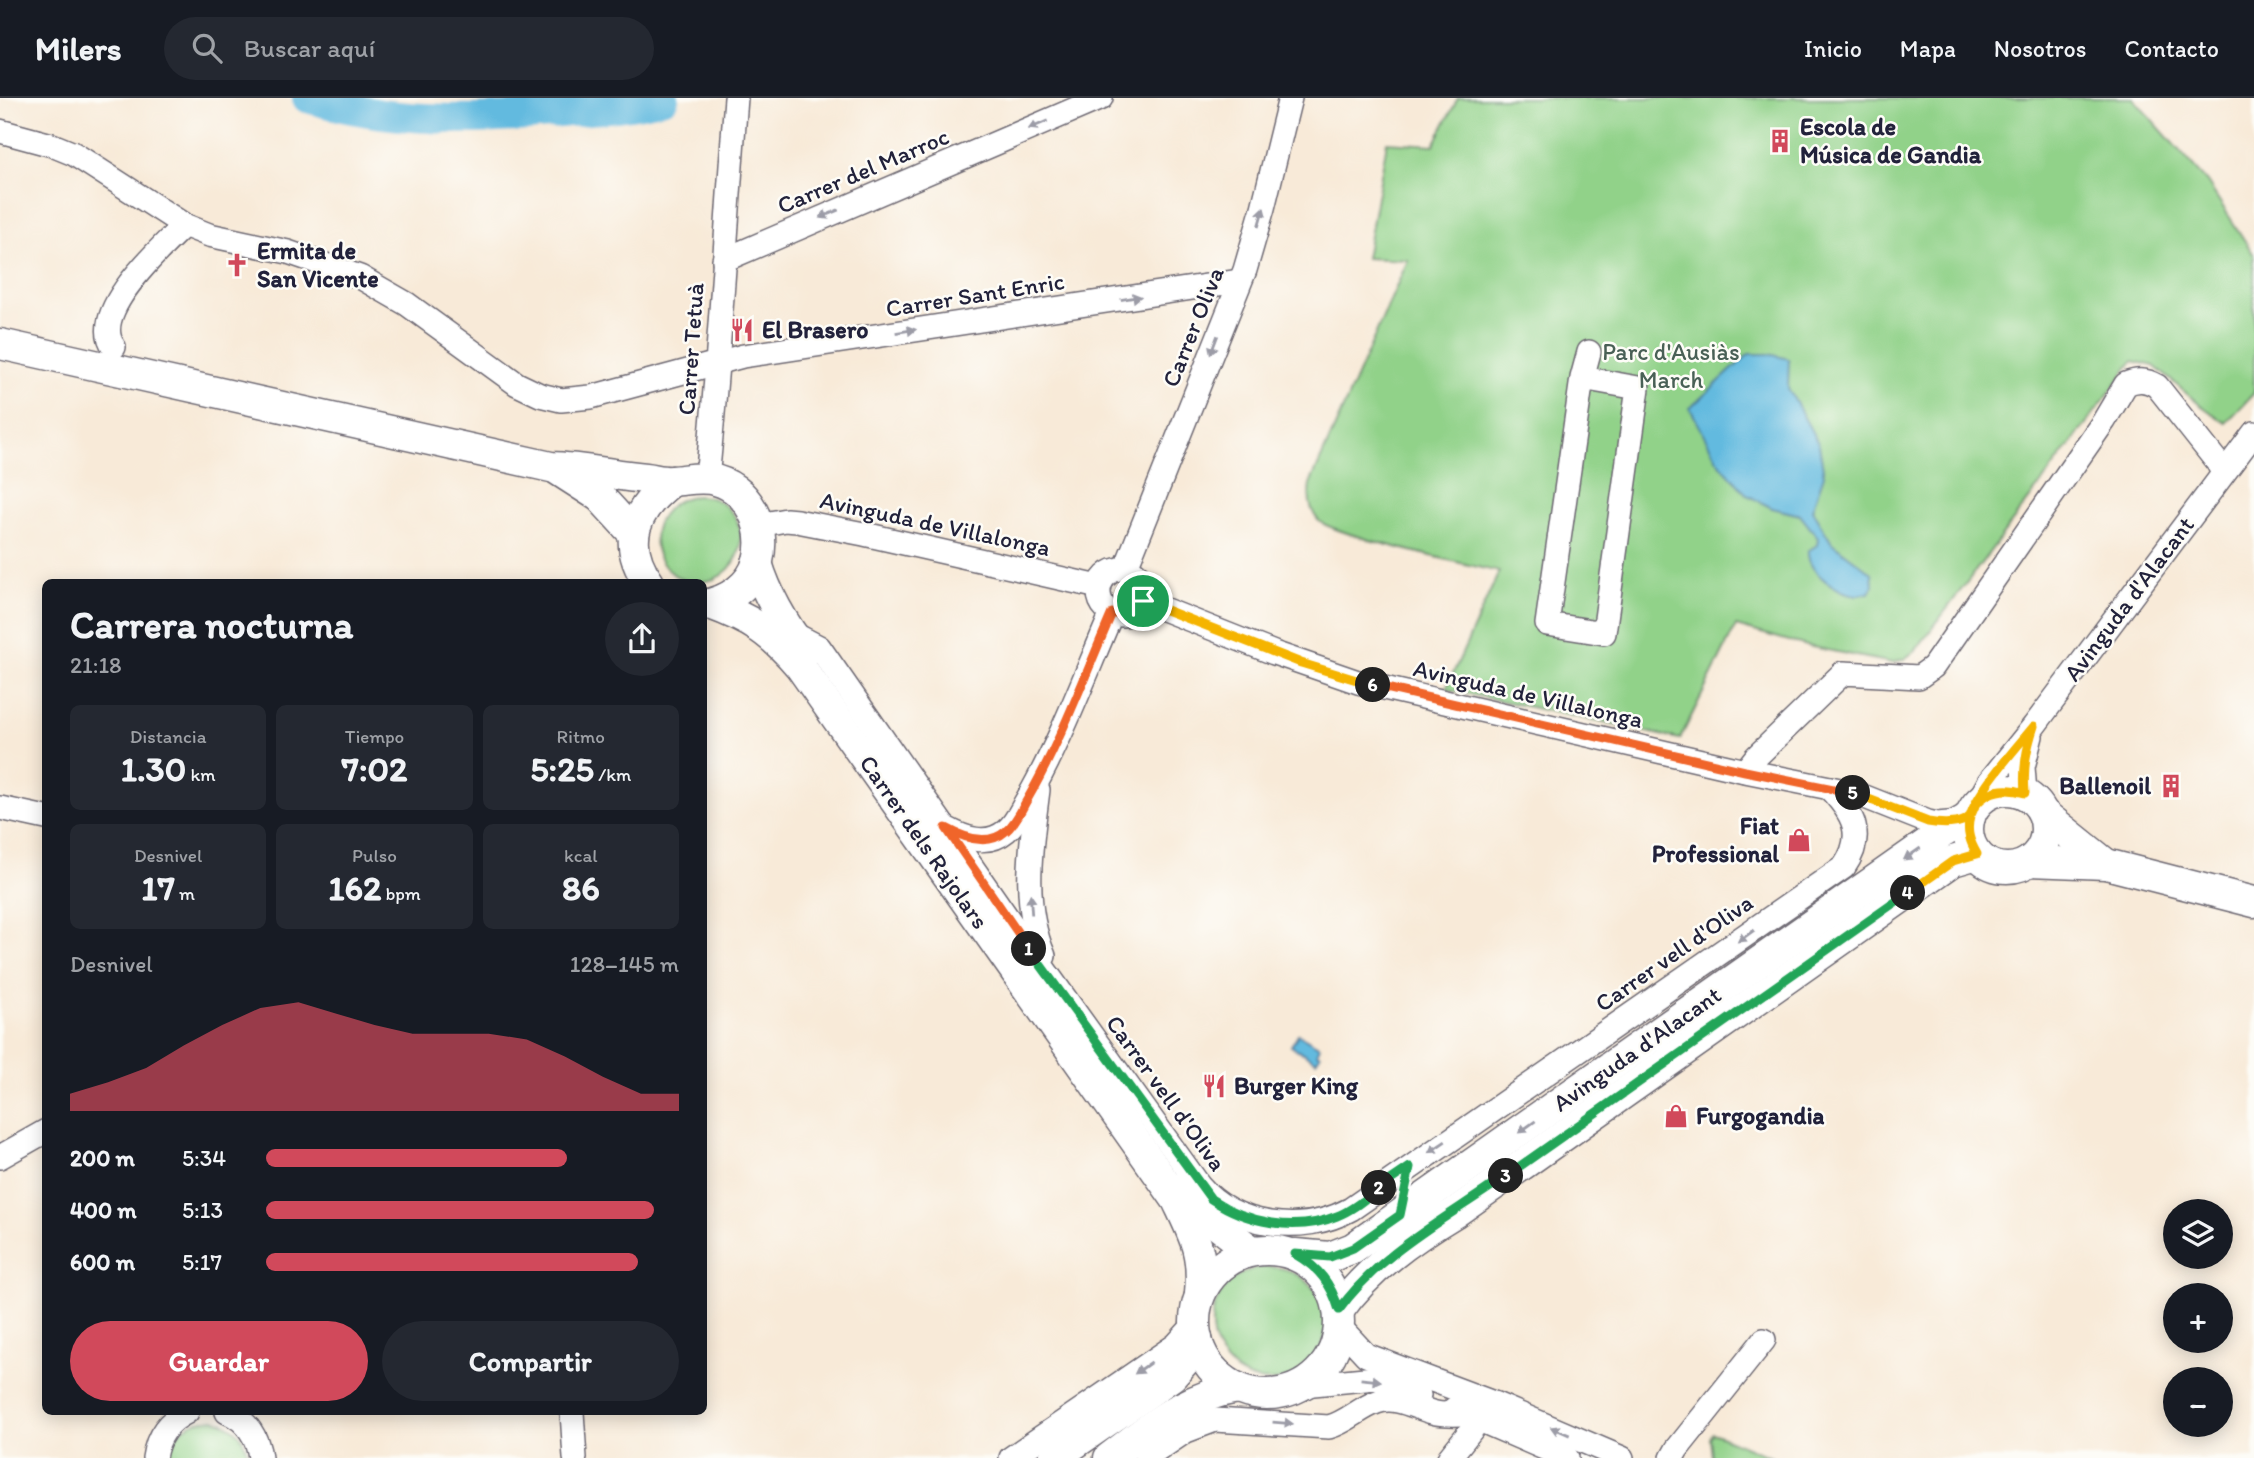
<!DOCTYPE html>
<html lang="es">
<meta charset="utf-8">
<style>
body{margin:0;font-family:Itim,sans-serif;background:#242831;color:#f1f3f6;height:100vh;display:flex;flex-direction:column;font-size:26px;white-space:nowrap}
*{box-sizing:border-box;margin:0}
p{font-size:23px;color:#9ea1a6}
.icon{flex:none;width:38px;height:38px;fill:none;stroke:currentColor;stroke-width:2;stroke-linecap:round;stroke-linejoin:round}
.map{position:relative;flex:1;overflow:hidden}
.panel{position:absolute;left:42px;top:481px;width:665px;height:836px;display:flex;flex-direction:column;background:#171b24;border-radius:10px;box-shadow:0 4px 18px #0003}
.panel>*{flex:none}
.tools{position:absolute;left:2163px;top:1101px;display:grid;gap:14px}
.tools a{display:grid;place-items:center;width:70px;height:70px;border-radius:50%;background:#171b24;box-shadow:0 4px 18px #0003;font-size:35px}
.pin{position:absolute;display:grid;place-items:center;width:60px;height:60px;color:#fff;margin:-30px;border:4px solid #fff;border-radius:50%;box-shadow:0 2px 7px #0007}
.km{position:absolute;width:35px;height:35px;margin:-18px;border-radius:50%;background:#222;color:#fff;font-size:19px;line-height:35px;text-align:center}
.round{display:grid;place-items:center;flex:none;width:74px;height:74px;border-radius:37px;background:#242831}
.summary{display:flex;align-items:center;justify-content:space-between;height:119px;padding:0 28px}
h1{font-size:38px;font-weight:700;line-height:52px}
.figures{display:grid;grid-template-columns:repeat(3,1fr);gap:10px;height:119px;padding:7px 28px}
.figures div{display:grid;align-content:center;border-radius:10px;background:#242831;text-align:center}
.figures b{font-size:35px;font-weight:700}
.figures small{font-size:19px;font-weight:400}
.figures p{font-size:19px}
.chart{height:196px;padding:14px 28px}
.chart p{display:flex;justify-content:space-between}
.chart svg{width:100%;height:126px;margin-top:7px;fill:#d1495b;opacity:.7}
.button{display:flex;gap:14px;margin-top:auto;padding:14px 28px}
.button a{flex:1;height:80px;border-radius:42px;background:#d1495b;color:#fff;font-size:28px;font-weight:700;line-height:80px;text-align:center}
.button a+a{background:#242831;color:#f1f3f6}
ul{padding:0 28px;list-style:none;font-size:23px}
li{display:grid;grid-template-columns:112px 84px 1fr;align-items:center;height:52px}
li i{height:18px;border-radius:9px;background:#d1495b}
header{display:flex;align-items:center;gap:42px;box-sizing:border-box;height:98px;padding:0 35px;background:#171b24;border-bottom:2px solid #363941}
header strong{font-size:33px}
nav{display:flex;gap:38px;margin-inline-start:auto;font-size:24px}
.search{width:490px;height:63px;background:#242831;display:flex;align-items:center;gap:18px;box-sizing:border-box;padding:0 24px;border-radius:38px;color:#9ea1a6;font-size:26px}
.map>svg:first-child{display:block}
.green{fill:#91d289;stroke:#5a7a62;stroke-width:2}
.water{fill:#62badf;stroke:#426e8d;stroke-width:2}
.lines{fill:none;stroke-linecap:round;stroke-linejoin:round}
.river{stroke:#62badf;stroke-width:30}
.minor-casing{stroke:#6d6872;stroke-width:26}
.major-casing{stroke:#6d6872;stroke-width:33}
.minor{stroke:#fff;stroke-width:23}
.major{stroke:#fff;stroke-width:30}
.oneway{fill:#9c9ca7}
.split-1-casing{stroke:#fff;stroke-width:14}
.split-2-casing{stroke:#fff;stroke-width:14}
.split-3-casing{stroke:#fff;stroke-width:14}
.split-4-casing{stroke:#fff;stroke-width:14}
.split-5-casing{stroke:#fff;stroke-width:14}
.split-6-casing{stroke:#fff;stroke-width:14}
.split-7-casing{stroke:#fff;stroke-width:14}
.split-1{stroke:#f0652b;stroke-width:9}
.split-2{stroke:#22a559;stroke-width:9}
.split-3{stroke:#22a559;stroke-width:9}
.split-4{stroke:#22a559;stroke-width:9}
.split-5{stroke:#f5b400;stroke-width:9}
.split-6{stroke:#f0652b;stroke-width:9}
.split-7{stroke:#f5b400;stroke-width:9}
.labels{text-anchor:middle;stroke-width:5;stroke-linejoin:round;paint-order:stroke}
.poi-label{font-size:24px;font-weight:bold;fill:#22223b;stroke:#fdfcf7;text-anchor:start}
.street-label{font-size:24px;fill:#22223b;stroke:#fdfcf7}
.park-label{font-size:24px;fill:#496056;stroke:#fdfcf7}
</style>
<header>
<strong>Milers</strong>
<div class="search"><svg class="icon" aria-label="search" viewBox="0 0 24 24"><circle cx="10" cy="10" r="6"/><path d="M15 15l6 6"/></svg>Buscar aquí</div>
<nav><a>Inicio</a><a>Mapa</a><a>Nosotros</a><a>Contacto</a></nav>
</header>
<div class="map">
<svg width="2254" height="1360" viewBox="0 0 2254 1360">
<rect width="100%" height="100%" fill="#fdfcf7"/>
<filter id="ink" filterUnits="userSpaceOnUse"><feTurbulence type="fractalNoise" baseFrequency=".0143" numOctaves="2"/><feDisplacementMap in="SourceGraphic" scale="14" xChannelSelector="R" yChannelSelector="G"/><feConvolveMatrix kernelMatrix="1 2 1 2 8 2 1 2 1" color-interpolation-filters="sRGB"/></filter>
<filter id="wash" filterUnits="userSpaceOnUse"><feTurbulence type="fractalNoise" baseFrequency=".00686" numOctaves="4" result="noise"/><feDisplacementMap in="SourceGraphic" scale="28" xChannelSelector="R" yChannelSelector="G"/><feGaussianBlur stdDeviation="1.57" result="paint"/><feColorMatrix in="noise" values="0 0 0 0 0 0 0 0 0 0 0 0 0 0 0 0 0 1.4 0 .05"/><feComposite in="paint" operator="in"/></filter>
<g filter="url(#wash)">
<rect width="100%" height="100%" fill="#f8ead8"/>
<g class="green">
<path d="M1458 0H2133L2207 84 2254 157V295L2226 325 2199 306 2154 268 2133 263 1916 552 1904 561 1892 565 1807 548 1736 528 1680 641 1446 591 1499 474C1470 467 1332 437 1318 422 1309 411 1308 399 1310 386L1408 162 1366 160 1387 44 1434 47Z"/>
<circle cx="698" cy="441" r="43"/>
<circle cx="1269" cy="1226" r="57"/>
<path d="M214 1321C238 1330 243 1336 249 1360H167C170 1334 190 1322 214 1321Z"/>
<polygon points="1713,1335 1773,1360 1712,1360 1710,1340"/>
</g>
<g class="water">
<path d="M1749 256H1769L1789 261 1788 290 1819 347 1824 377 1812 412 1832 445 1872 475 1873 487 1869 495C1865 495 1861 497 1857 497 1838 496 1806 473 1808 453L1817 447 1818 440 1800 417 1772 410 1747 397 1717 362 1690 310Z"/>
<polygon points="1298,936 1320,949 1317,955 1320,957 1316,963 1291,948"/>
</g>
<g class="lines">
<path class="river" d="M307 0C392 26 481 24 568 14 601 11 633 8 664 0"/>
</g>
</g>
<g filter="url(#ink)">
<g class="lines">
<g class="minor-casing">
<g id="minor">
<polyline points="0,33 52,47 74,56 184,127"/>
<polyline points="724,162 1101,0"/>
<path d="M114 249C88 215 162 149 184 127L209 137 288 154 360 179 407 206 517 286 540 297 561 302 591 299 743 258 1239 183"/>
<polyline points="1582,280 1638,290 1604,535 1547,526 1582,280 1589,254"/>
<path d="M707 381C720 254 726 127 736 0"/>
<polyline points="759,427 786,422 797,423 864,436 1099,489"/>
<circle cx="1122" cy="494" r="23"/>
<polyline points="1125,472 1245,172 1263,110 1290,0"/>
<polyline points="1143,503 1274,555 1358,584 1745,673 1855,695 1928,724 1937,726 1960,724"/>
<path d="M792 535 819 549 1011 825 1199 1087C1235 1129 1302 1138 1351 1111L1844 769C1866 737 1853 715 1829 690"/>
<path d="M1745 673 1756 659 1843 575 1919 579 1933 569 2104 323 2126 286C2137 281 2146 281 2157 288L2218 365 2223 375"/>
<path d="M1038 692C1031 748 1021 805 1044 858"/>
<polyline points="2025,695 2023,669 2031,638"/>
<polyline points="1976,708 1989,684 2034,628 2254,335"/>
<polyline points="0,710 46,720"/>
<path d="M946 730C964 740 987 749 1006 733 1016 725 1021 712 1027 702 1061 643 1085 577 1112 515"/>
<polyline points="0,1059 46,1033"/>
<polyline points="1340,1229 1366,1257 1496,1306 1622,1360"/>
<polyline points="1303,1287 1375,1280 1419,1297"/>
<polyline points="1454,1311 1567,1360"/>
<path d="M227 1314C247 1322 258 1340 260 1360"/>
<polyline points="572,1314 575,1360"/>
<path d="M154 1360C157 1339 168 1323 187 1314"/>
<polyline points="1011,1360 1176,1247 1195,1226"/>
<path d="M1146 1360 1186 1333 1215 1322 1329 1329C1347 1324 1360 1310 1377 1304 1398 1297 1416 1311 1436 1315 1446 1317 1458 1316 1468 1316"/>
<polyline points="1449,1360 1480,1321"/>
<polyline points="1672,1360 1677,1351 1764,1242"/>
</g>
</g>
<g class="major-casing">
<g id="major">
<path d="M0 246 551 369C583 370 614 377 646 380 655 381 664 384 673 383 686 382 697 379 710 381 748 387 767 428 758 463 751 488 728 503 704 507"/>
<polyline points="558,372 600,399 634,436"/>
<path d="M757 465C767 498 784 527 805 554"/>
<path d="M649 485C620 444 635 411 672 383"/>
<path d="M710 506C751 521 771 534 800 568L1177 1102C1194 1138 1204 1154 1200 1196"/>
<circle cx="2007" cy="731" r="39"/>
<polyline points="2044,716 2106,766"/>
<polyline points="2030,763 2106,766 2254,804"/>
<path d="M1183 1089C1200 1116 1225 1133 1251 1152"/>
<circle cx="1267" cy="1224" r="72"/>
<polyline points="1295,1156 1330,1159 1353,1150 1942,735 1970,719"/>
<path d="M1339 1212C1368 1171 1411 1141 1454 1115L1953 763 1977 756"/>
<polyline points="1054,1360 1172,1278 1185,1263 1197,1241"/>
<path d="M1109 1360C1152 1328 1183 1299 1238 1290"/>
</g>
</g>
<use href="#minor" class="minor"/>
<use href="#major" class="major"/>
</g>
<defs><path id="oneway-solid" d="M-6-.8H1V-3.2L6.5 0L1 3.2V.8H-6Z" transform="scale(1.75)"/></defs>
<g class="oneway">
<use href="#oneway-solid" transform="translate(1038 27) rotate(157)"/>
<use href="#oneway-solid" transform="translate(829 116) rotate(157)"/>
<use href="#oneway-solid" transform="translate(1261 119) rotate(-74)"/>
<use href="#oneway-solid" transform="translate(1131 200) rotate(-9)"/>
<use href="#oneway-solid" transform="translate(906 233) rotate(-9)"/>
<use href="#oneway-solid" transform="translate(1214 247) rotate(111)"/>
<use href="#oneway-solid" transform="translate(1912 756) rotate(145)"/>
<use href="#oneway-solid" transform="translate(1031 806) rotate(-94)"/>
<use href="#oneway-solid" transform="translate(1746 838) rotate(145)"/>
<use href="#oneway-solid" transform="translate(1527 1029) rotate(145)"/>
<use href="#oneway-solid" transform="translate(1437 1049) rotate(146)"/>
<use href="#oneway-solid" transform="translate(1143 1270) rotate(145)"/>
<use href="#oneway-solid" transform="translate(1371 1282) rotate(6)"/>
<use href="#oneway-solid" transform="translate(1283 1325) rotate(5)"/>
<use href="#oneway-solid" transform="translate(1560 1333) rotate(-157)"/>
</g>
</g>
<g class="lines" filter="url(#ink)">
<g class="split-1-casing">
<path id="split-1" d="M1029 851 946 730C964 740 988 749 1006 733 1016 725 1021 712 1027 702 1061 643 1085 577 1112 515 1126 519 1135 516 1143 503"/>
</g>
<g class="split-2-casing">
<path id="split-2" d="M1029 851 1211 1101C1247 1125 1296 1135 1337 1118 1353 1112 1366 1100 1379 1090"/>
</g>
<g class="split-3-casing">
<path id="split-3" d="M1379 1090 1410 1069 1400 1117 1353 1150 1330 1159 1295 1156C1319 1170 1331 1185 1339 1212 1380 1154 1449 1119 1506 1078"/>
</g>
<g class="split-4-casing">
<polyline id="split-4" points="1506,1078 1908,795"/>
</g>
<g class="split-5-casing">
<path id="split-5" d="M1853 695 1928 724C1939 726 1962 728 1970 718 1973 715 1973 711 1975 708 1988 691 2006 689 2025 695 2023 671 2026 652 2034 628 2017 649 1976 694 1970 719 1966 733 1970 744 1977 756L1953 763 1908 795"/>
</g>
<g class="split-6-casing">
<polyline id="split-6" points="1373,587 1745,673 1853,695"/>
</g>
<g class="split-7-casing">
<polyline id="split-7" points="1143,503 1301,565 1373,587"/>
</g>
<use href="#split-1" class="split-1"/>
<use href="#split-2" class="split-2"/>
<use href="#split-3" class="split-3"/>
<use href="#split-4" class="split-4"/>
<use href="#split-5" class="split-5"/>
<use href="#split-6" class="split-6"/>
<use href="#split-7" class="split-7"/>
</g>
<defs>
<g id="building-bare" transform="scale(1.89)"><path d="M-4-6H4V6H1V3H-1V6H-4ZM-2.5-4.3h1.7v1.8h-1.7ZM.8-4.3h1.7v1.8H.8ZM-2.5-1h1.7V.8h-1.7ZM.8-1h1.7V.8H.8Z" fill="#d1495b" stroke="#fdfcf7" stroke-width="2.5" paint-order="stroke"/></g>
<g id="church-bare" transform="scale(1.89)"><path d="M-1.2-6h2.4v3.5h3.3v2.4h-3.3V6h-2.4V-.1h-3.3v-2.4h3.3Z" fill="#d1495b" stroke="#fdfcf7" stroke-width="2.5" paint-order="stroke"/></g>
<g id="restaurant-bare" transform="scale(1.89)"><path d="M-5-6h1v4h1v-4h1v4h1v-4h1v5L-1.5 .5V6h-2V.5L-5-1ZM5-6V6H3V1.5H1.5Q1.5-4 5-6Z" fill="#d1495b" stroke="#fdfcf7" stroke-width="2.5" paint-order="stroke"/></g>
<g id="shop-bare" transform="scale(1.89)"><path d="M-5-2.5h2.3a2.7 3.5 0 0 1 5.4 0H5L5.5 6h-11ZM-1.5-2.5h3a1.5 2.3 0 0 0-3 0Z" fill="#d1495b" stroke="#fdfcf7" stroke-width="2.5" paint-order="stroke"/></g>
</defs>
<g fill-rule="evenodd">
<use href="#building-bare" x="1780" y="43"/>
<use href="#church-bare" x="237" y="167"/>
<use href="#restaurant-bare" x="742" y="232"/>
<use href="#building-bare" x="2171" y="688"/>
<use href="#shop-bare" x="1799" y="742"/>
<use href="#restaurant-bare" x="1214" y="988"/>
<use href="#shop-bare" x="1676" y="1018"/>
</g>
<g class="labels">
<g class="poi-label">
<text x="1800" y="37">Escola de<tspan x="1800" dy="28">Música de Gandia</tspan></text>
<text x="257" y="161">Ermita de<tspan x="257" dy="28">San Vicente</tspan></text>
<text x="762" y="240">El Brasero</text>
<text x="2151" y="696" text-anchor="end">Ballenoil</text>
<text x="1779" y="736" text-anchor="end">Fiat<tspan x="1779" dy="28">Professional</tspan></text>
<text x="1234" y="996">Burger King</text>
<text x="1696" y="1026">Furgogandia</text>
</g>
<g class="street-label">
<text transform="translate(863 73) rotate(-23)" y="8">Carrer del Marroc</text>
<text transform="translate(975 197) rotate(-9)" y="8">Carrer Sant Enric</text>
<text transform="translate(1193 229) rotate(-68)" y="8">Carrer Oliva</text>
<text transform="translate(691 251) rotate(-86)" y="8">Carrer Tetuà</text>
<text transform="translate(935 426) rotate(12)" y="8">Avinguda de Villalonga</text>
<text transform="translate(2129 501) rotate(-53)" y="8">Avinguda d'Alacant</text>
<text transform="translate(1528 596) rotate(13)" y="8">Avinguda de Villalonga</text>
<text transform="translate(924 744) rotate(55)" y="8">Carrer dels Rajolars</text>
<text transform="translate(1674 855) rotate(-35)" y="8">Carrer vell d'Oliva</text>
<text transform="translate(1637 951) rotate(-35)" y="8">Avinguda d'Alacant</text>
<text transform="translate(1166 995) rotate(54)" y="8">Carrer vell d'Oliva</text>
</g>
<g class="park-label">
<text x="1671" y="262">Parc d'Ausiàs<tspan x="1671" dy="28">March</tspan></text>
</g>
</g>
</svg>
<div class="tools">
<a><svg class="icon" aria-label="layers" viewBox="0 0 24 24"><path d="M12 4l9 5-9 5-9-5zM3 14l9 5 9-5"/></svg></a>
<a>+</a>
<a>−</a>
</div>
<div class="pin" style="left:1143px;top:503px;background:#1e9e55"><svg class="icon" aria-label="arrive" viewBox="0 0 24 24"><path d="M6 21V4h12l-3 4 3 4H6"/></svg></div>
<b class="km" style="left:1029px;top:851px">1</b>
<b class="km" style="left:1379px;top:1090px">2</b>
<b class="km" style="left:1506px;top:1078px">3</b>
<b class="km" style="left:1908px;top:795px">4</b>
<b class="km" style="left:1853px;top:695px">5</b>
<b class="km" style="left:1373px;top:587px">6</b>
<section class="panel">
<div class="summary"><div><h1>Carrera nocturna</h1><p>21:18</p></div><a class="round"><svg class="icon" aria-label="share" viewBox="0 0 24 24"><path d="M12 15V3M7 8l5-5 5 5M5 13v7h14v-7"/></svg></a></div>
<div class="figures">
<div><p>Distancia</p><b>1.30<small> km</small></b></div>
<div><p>Tiempo</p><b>7:02</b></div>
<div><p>Ritmo</p><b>5:25<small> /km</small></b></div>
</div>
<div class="figures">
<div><p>Desnivel</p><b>17<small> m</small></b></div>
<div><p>Pulso</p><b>162<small> bpm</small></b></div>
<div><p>kcal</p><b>86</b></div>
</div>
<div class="chart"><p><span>Desnivel</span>128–145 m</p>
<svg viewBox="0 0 160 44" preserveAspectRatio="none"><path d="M0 44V38L10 34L20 29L30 21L40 14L50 8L60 6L70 10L80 14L90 17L100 17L110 17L120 19L130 25L140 32L150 38L160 38V44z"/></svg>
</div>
<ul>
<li><b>200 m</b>5:34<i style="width:73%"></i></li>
<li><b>400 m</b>5:13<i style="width:94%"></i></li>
<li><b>600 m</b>5:17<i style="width:90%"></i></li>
</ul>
<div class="button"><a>Guardar</a><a>Compartir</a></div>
</section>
</div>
